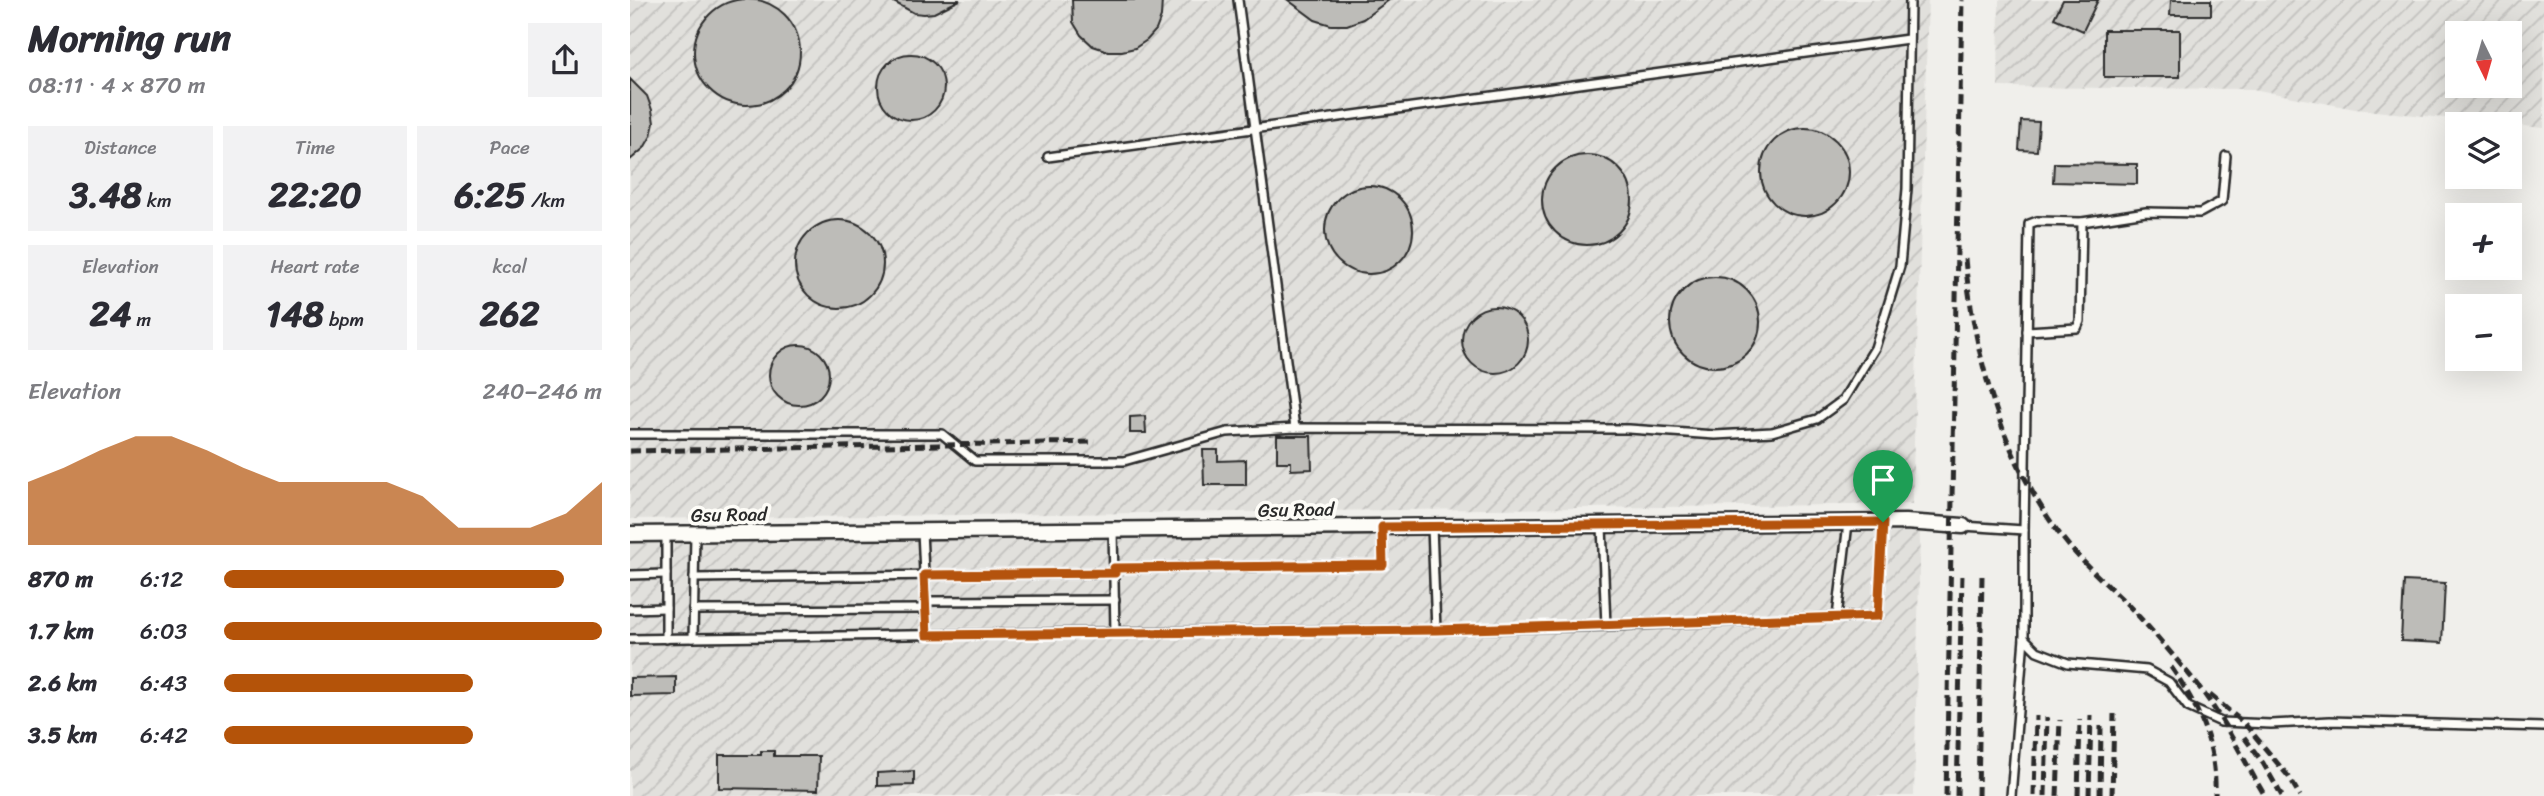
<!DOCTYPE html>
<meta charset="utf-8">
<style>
body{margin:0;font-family:Sriracha,sans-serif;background:#f2f2f3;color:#2b2b33;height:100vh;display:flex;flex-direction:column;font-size:26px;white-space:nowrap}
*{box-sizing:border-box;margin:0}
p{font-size:23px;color:#7c7c81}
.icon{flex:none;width:38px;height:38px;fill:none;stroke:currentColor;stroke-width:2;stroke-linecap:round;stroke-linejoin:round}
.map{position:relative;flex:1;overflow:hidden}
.sheet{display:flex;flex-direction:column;background:#fff;width:630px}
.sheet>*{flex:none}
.needle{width:46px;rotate:175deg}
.tools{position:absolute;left:1815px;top:21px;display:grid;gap:14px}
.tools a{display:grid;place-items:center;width:77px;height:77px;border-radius:0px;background:#fff;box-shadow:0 7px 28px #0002;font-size:35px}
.pin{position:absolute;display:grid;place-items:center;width:60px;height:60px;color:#fff;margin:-72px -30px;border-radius:50% 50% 50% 0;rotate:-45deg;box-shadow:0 0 7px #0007}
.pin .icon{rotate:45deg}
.round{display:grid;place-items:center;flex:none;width:74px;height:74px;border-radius:0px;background:#f2f2f3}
.head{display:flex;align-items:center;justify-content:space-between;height:119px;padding:0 28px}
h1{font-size:38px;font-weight:700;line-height:52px}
.metrics{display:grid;grid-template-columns:repeat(3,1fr);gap:10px;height:119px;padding:7px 28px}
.metrics div{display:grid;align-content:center;border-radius:0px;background:#f2f2f3;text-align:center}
.metrics b{font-size:35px;font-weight:700}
.metrics small{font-size:19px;font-weight:400}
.metrics p{font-size:19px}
.chart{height:196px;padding:14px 28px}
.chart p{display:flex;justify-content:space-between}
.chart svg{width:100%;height:126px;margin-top:7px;fill:#b45309;opacity:.7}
ul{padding:0 28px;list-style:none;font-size:23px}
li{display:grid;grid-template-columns:112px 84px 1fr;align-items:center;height:52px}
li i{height:18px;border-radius:9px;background:#b45309}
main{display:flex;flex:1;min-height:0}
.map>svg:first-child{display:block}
.industrial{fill:url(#industrial-furrows);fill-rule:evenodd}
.building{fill:#bdbcb8;stroke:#2b2b2b;stroke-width:2}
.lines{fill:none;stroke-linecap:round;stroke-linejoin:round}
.service-casing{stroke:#2b2b2b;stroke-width:12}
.minor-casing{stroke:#2b2b2b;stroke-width:19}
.service{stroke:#fdfcf7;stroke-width:7}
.minor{stroke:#fdfcf7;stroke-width:14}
.rail{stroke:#2b2b2b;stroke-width:5;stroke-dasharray:10 5;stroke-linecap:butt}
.route-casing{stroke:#fff;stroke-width:14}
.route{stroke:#b45309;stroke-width:9}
.labels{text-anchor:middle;stroke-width:7;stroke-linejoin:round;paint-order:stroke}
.street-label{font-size:19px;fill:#2b2b2b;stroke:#fdfcf7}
</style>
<main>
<section class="sheet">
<div class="head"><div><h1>Morning run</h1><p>08:11 · 4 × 870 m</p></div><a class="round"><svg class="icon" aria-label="share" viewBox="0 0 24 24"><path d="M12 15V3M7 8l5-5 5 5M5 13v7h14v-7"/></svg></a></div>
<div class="metrics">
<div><p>Distance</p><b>3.48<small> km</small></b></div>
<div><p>Time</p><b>22:20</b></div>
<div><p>Pace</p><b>6:25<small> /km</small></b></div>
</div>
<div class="metrics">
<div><p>Elevation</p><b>24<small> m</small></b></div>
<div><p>Heart rate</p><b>148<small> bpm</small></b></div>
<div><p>kcal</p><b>262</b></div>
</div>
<div class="chart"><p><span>Elevation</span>240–246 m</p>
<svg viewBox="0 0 160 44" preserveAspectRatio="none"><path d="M0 44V22L10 17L20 11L30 6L40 6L50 11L60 17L70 22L80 22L90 22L100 22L110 27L120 38L130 38L140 38L150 33L160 22V44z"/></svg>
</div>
<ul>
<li><b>870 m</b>6:12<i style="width:90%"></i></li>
<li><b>1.7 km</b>6:03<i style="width:100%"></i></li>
<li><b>2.6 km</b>6:43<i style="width:66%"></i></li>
<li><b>3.5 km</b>6:42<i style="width:66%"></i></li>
</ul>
</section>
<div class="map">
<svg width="1914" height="796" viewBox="0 0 1914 796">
<defs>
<pattern id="industrial-furrows" width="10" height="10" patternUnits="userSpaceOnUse" patternTransform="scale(1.75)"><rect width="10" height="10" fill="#e1e0dc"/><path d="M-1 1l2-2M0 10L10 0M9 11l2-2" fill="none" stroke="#c1c0bd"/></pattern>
</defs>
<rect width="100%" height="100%" fill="#f0efeb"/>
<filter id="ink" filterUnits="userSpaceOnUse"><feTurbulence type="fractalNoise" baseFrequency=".0143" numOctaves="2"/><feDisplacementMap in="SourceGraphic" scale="14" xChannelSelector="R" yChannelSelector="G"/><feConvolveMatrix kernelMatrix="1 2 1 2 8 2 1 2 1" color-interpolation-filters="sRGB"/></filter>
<g filter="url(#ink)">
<g class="industrial">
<polygon points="0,0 1298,0 1282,504 0,519"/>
<path d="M1369 0H1914V128L1725 109 1623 89 1368 87ZM1827 33H1880V86H1827Z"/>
<polygon points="1290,531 1284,796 0,796 0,542"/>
</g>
<g class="building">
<circle cx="117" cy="52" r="53"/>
<polygon points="260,0 330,0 304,13 294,14 284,13"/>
<polygon points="442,0 532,0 531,17 526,30 517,40 505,48 492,51 478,51 463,46 451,35 443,22"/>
<polygon points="658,0 759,0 733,19 717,25 701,25 685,20"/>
<polygon points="1433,0 1468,0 1453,31 1424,18"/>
<polygon points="1541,0 1581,0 1581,15 1540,15"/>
<rect x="1474" y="30" width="76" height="47"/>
<circle cx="281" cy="87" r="33"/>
<polygon points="0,79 17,96 22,110 24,123 21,136 14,148 0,160"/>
<polygon points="1391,121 1409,122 1407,151 1389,150"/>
<circle cx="1175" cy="172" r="44"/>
<circle cx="957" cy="200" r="45"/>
<polygon points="1424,163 1507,164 1507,184 1423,182"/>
<circle cx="739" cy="230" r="44"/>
<circle cx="209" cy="264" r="44"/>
<circle cx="1085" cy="322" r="45"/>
<circle cx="865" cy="340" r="33"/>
<circle cx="169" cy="375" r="30"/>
<polygon points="515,416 516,433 500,433 500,417"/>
<polygon points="647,436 681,436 682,469 661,470 661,462 647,462"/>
<polygon points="573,450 588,450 588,461 616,460 616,485 574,485"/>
<polygon points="1774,581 1815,583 1812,643 1771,641"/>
<polygon points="46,677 46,695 0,696 0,678"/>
<polygon points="131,751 144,751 144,756 189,756 188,790 89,788 89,755 131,755"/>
<polygon points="284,771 284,785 247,786 247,773"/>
</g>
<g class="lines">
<g class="service-casing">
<g id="service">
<polyline points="608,0 665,428"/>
<polyline points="418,157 1278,39"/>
<polyline points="1397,331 1447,328 1450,321 1452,222"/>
<polyline points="0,434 312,434 345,461 494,461 597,432 665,428 999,429 1085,435 1142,432 1187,419 1213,400 1245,348 1270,266 1277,189 1280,0"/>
<polyline points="972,526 976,626 1207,617 1218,523"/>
<polyline points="1333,526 1394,530 1394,638 1407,651 1438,663 1517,670 1539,682 1558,707 1591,722 1641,724 1700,721 1914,727"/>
<polyline points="802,527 806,630 976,626"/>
<polyline points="483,530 485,632 806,630"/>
<polyline points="1394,530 1399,224 1407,221 1452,222 1516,212 1570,213 1592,201 1596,156"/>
<polyline points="292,531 297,635"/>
<polyline points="36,534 36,639"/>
<polyline points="484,568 753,565 752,527"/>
<polyline points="0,575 36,574"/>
<polyline points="64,578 485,573"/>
<polyline points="295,601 485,600"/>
<polyline points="0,609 36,608"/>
<polyline points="63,610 296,609"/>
<polyline points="1207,617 1248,616 1253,522"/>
<polyline points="63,638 487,632"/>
<polyline points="0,639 63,638 65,534"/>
<polyline points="1381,796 1394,638"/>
</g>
</g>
<g class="minor-casing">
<polyline id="minor" points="0,534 1275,522 1333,526"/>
</g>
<use href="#service" class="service"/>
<use href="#minor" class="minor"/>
<g class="rail">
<path d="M1335 259C1344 353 1370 451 1426 529 1446 558 1474 581 1499 606 1521 629 1542 654 1562 678 1591 713 1612 757 1635 796"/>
<polyline points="0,451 465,442"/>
<path d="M1541 667C1569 707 1587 746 1585 796"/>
<polyline points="1580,695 1614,723 1659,777 1670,796"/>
<polyline points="1614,737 1633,763 1652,796"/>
<polyline points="1316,796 1332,0"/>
<polyline points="1327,796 1332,573"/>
<polyline points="1348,796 1352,575"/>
<polyline points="1404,796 1406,716"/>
<polyline points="1415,796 1417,717"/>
<polyline points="1427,796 1430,720"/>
<polyline points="1448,796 1450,720"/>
<polyline points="1459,796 1461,715"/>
<polyline points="1470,796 1471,726"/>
<polyline points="1482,796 1484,714"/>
</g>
</g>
</g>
<g class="lines" filter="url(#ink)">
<g class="route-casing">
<polygon id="route" points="1253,522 1248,616 806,630 297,635 294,575 485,573 484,568 753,565 752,527"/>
</g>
<use href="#route" class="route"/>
</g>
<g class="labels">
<g class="street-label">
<text transform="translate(666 509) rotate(-1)" y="7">Gsu Road</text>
<text transform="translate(99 514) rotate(-1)" y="7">Gsu Road</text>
</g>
</g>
</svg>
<div class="tools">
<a><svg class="needle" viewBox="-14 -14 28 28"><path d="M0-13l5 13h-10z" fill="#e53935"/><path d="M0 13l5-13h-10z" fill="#7c7c81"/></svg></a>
<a><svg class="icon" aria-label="layers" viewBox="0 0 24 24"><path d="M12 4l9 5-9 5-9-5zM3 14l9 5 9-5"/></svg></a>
<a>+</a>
<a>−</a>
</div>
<div class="pin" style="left:1253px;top:522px;background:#1e9e55"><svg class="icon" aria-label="arrive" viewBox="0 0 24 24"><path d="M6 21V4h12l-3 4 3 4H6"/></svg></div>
</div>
</main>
